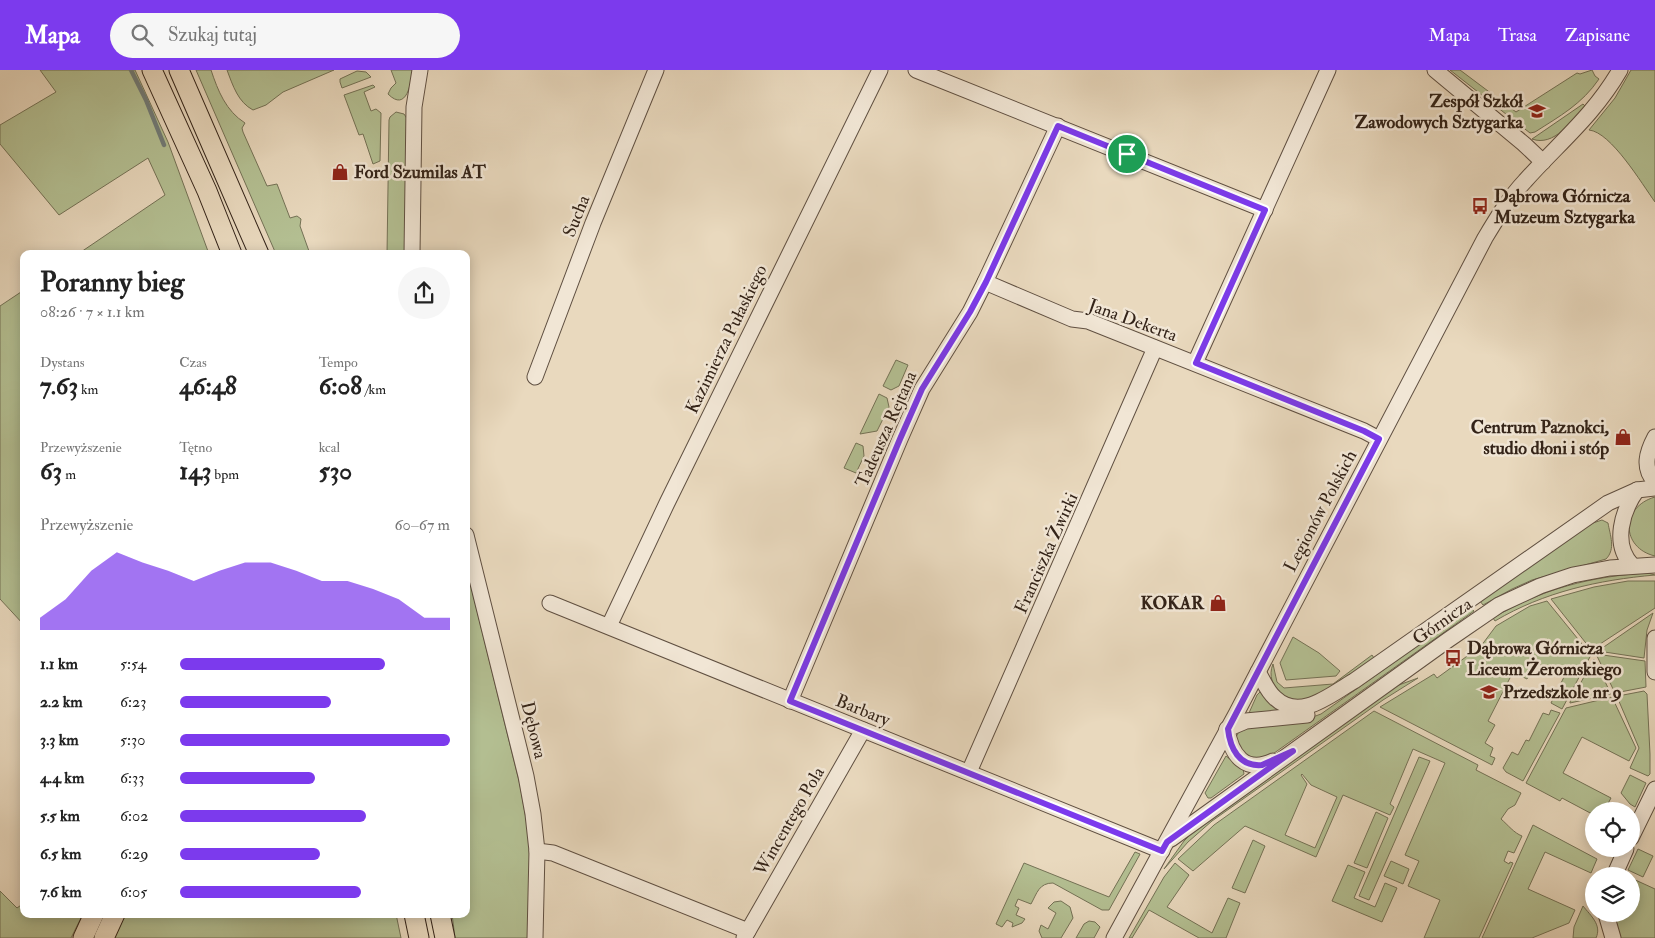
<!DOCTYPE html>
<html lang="pl">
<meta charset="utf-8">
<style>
body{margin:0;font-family:"IM FELL Double Pica",serif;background:#f6f6f6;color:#222;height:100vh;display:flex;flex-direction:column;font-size:19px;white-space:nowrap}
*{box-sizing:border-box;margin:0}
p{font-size:16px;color:#767676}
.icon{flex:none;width:28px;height:28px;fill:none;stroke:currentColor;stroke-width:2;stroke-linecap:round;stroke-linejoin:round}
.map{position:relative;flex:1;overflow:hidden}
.sheet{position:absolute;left:20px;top:180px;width:450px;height:668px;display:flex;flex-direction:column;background:#fff;border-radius:10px;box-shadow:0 2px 12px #0003}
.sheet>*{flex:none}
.controls{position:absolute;left:1585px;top:732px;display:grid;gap:10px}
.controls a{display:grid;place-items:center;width:55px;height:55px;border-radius:50%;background:#fff;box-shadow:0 2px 12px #0003;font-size:25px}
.pin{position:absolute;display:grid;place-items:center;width:42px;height:42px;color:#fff;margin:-21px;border:2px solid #fff;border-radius:50%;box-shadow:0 1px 5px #0007}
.round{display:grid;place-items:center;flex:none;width:52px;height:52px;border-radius:26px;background:#f6f6f6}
.summary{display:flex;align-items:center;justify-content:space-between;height:85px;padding:0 20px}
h1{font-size:28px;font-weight:700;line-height:38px}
.figures{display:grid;grid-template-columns:repeat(3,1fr);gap:8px;height:85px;padding:5px 20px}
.figures div{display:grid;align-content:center}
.figures b{font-size:25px;font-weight:700}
.figures small{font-size:14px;font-weight:400}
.figures p{font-size:14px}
.chart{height:140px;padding:10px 20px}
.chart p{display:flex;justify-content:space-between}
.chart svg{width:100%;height:90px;margin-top:5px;fill:#7c3aed;opacity:.7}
ul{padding:0 20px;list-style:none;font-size:16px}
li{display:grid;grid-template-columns:80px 60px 1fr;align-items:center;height:38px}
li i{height:12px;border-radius:6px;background:#7c3aed}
header{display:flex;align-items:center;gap:30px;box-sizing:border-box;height:70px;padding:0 25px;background:#7c3aed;color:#fff}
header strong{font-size:24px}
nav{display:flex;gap:28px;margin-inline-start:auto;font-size:18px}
.search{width:350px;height:45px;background:#f6f6f6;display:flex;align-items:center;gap:12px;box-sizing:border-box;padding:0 18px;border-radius:28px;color:#767676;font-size:19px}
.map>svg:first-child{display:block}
.green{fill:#b4c093;stroke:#747256;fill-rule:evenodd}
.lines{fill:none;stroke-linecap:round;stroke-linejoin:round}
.stream{stroke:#717c79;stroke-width:4.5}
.minor-casing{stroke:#605042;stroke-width:17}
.major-casing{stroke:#332318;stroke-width:21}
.minor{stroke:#f1e6d5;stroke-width:15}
.major{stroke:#e9d9be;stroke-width:19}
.route-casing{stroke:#fff;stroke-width:10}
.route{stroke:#7c3aed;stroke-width:6}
.labels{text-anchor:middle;stroke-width:5;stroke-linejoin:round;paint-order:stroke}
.poi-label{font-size:18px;font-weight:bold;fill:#332318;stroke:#f1e6d5;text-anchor:start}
.street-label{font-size:18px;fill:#332318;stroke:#f1e6d5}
</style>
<header>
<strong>Mapa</strong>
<div class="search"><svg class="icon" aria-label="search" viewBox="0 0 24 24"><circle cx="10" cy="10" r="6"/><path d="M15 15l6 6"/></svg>Szukaj tutaj</div>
<nav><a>Mapa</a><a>Trasa</a><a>Zapisane</a></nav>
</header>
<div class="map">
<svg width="1655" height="868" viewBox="0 0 1655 868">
<rect width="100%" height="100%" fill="#e9d9be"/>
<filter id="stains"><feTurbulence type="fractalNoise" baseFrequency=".004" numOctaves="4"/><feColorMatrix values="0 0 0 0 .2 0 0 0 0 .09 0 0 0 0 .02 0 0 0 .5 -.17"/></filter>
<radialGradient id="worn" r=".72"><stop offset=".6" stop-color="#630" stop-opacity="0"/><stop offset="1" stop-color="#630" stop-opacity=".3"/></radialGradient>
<g class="green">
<polygon points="40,0 135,0 168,72 209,184 78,184 165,125 148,88 59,145 0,74 0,55 56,22"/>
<path d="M196 0H211C218 21 226 41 245 53L242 58 243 62 267 116 277 114 290 148 297 146 301 149 300 156 310 184H276Z"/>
<path d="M227 0H334L283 22 266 35 253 40C238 32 233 16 227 0Z"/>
<path d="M391 0H413C411 12 407 43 388 24L391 18 396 13Z"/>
<path d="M1450 0H1460L1516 42 1577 3 1580 4 1592 0 1595 6 1599 9C1582 34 1560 46 1535 62L1530 63Z"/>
<path d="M1631 0H1655V132C1642 114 1611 62 1589 60L1615 28Z"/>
<polygon points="357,1 366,2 371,7 342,18 340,12 340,9"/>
<polygon points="373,15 375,17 364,22 371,41 376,39 381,43 380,91 373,94 363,64 359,65 344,25"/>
<path d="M1583 34 1585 36C1572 51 1554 77 1532 69Z"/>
<polygon points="396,42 404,44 408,50 406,184 387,184 389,50 390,47"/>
<polygon points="24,220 24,555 0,529 0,236"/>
<polygon points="896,290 908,295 899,316 891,320 883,316"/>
<polygon points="879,324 887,328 889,337 877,361 860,364"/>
<polygon points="856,373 863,376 864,386 856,403 844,398"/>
<path d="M1655 427V486C1621 478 1620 437 1655 427Z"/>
<path d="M1602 450 1608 453C1610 465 1616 479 1606 489L1532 510 1512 519 1483 535 1480 531 1590 454Z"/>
<polygon points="466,496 520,715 531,777 530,868 455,868 452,844 466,844"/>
<path d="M1648 503 1655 505C1598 510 1544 522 1495 551L1493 548C1541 519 1592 506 1648 503Z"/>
<polygon points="1628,511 1655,511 1655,538 1597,576 1593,582 1551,529 1594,517"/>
<polygon points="1547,531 1591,585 1562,639 1551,633 1564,607 1535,592 1527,609 1513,602 1488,651 1495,655 1485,673 1493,678 1490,686 1495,688 1492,695 1380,637 1434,604 1437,608 1481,576 1496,556 1530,536"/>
<polygon points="1471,538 1474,541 1270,686 1259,690 1242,684 1236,667 1241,658 1310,648 1321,644"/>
<polygon points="1653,543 1647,560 1644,588 1598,581"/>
<polygon points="1293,567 1319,583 1340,601 1336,606 1286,610 1280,593"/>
<polygon points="1596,584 1645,591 1646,617 1615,623"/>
<path d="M1372 585 1374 588 1314 630 1305 633 1280 625C1273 615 1268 606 1273 594L1277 612 1284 618 1333 614Z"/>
<polygon points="1594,589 1611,624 1570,633 1570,632"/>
<polygon points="1418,608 1383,630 1212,751 1188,772 1164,799 1184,771 1196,759 1396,616"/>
<polygon points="1261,621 1278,639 1277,641 1249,643 1257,625"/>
<polygon points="1644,621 1647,624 1650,684 1650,704 1648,706 1630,698 1639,678 1618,629 1618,626"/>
<polygon points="1612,627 1636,678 1629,691 1582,667 1563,703 1611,728 1604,741 1594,741 1594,745 1562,728 1560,731 1526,713 1566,638"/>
<polygon points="1551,640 1560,643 1523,711 1506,702 1503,698 1512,682 1518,685 1526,670 1529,671 1543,643 1549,645"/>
<path d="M1374 641 1478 695 1476 700 1521 723 1515 735 1508 739 1501 749C1508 755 1514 763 1522 766L1514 783 1508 781 1504 791 1509 794 1510 792 1513 793 1479 868H1424L1440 830 1408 816 1419 791 1405 785 1445 693 1413 679 1390 734 1394 737 1390 745 1343 725 1316 787 1245 756 1193 801 1178 789 1214 755ZM1302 704 1311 715 1337 727 1315 778 1285 765 1307 714 1301 705Z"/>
<polygon points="1226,686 1243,699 1244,704 1211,728 1208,728 1205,723"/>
<polygon points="1419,687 1430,691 1369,830 1359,826"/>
<polygon points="1630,705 1646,713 1635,737 1630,734 1621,723"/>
<polygon points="1376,742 1388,748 1367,798 1354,793"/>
<polygon points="1533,755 1597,789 1591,803 1545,782 1528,819 1575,840 1569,853 1532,868 1482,868"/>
<polygon points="1253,770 1265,776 1245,823 1232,818"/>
<polygon points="1638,779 1653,786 1643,807 1628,800"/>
<path d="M1135 782 1140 784 1139 786 1109 840H1102L1053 813C1039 813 1037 823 1031 834L1018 829 1015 836 1019 838 1016 845 1025 849 1022 853 1012 857 1013 853 1007 850 1002 857 996 854 1024 793 1109 827Z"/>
<polygon points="1391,791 1409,799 1403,814 1384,806"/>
<polygon points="1175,793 1189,805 1167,837 1212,863 1228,828 1240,833 1226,868 1199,868 1149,840 1132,868 1129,868 1164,807"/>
<polygon points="1348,795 1365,802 1354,828 1375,837 1385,813 1397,818 1382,852 1332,831"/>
<polygon points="1631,808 1655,819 1655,868 1613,868 1603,861 1609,844 1631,844"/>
<polygon points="0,821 17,838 24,833 24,844 83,844 71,868 0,868"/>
<polygon points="1061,831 1070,837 1073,848 1061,868 1042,868 1039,861 1041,855 1048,859 1056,843 1048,838 1054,832"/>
<path d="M1583 836C1591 846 1602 855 1596 868H1573L1574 857Z"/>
<polygon points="124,844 396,844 401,868 113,868"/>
<polygon points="1089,851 1095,852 1100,857 1094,868 1076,868 1084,854"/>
</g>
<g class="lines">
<polyline class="stream" points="131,0 146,30 164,75"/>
<g class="minor-casing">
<g id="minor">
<polyline points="916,0 1265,140"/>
<polyline points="1435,0 1524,74 1543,92"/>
<polyline points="412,184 414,37 420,0"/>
<polyline points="985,212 1072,249 1088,251 1364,361 1379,369"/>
<polyline points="1195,293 1328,0"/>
<polyline points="535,307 593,153 656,0"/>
<path d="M1655 367C1647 382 1642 398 1655 412"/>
<polyline points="466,465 526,706 533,744 537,781 535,868"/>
<path d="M1632 495C1612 474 1622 441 1637 420"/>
<polyline points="550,533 1162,781"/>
<polyline points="609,556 667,433 880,0"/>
<polyline points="1655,568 1655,602"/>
<path d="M1258 602C1263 610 1267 621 1275 628 1300 652 1331 624 1354 611L1608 433 1637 420 1655 418"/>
<polyline points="790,631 900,369 922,319 970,242 985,212 1058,56"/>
<polyline points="1227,659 1246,651 1307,645"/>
<path d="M1227 659C1231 685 1245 704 1273 691"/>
<polyline points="969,702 1155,278"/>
<polyline points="1631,768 1655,719"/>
<polyline points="1171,769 1448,570 1499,535 1540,516 1573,505 1610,498 1655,495"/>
<polyline points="537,781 553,783 748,861"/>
<polyline points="1614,806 1626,779"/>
<polyline points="1606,844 1613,868"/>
<polyline points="744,868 863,660"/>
<path d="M1114 868 1236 644 1485 168C1497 148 1509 128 1525 111 1559 73 1594 45 1620 0"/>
</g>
</g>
<g class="major-casing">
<g id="major">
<polyline points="152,0 207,121 232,184"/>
<polyline points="179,0 259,184"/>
<polyline points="414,844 419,868"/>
<polyline points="440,844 445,868"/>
<polyline points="83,868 94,844"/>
<polyline points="104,868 115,844"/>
</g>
</g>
<use href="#minor" class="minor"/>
<use href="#major" class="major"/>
</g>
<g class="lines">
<g class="route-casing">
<path id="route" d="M1058 56 1265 140 1196 293 1364 361 1379 369 1228 659C1230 678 1239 697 1262 695L1293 681 1167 772 1162 781 790 631 900 369 922 319 970 242 986 212Z"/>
</g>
<use href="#route" class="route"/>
</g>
<defs>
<g id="school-bare" transform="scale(1.35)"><path d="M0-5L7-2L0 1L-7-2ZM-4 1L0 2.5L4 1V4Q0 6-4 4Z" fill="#8f2418" stroke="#f1e6d5" stroke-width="2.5" paint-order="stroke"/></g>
<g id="shop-bare" transform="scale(1.35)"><path d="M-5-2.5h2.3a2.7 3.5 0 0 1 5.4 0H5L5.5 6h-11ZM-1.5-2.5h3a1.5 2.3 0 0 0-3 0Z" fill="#8f2418" stroke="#f1e6d5" stroke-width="2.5" paint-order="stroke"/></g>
<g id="bus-bare" transform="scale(1.35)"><path d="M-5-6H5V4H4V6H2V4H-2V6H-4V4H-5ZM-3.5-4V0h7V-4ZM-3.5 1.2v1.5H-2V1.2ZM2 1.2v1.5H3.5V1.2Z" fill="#8f2418" stroke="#f1e6d5" stroke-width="2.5" paint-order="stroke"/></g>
</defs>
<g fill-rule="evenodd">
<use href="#school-bare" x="1537" y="41"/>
<use href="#shop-bare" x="340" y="102"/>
<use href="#bus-bare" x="1480" y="136"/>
<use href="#shop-bare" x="1623" y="367"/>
<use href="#shop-bare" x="1218" y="533"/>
<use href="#bus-bare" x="1453" y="588"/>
<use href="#school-bare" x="1489" y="622"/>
</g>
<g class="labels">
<g class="poi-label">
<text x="1523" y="37" text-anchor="end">Zespół Szkół<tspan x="1523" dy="21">Zawodowych Sztygarka</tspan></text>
<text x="354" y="108">Ford Szumilas AT</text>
<text x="1494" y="132">Dąbrowa Górnicza<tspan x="1494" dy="21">Muzeum Sztygarka</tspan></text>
<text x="1609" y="363" text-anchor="end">Centrum Paznokci,<tspan x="1609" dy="21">studio dłoni i stóp</tspan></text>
<text x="1204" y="539" text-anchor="end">KOKAR</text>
<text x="1467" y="584">Dąbrowa Górnicza<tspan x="1467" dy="21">Liceum Żeromskiego</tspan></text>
<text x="1503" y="628">Przedszkole nr 9</text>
</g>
<g class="street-label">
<text transform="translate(576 146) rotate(-68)" y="6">Sucha</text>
<text transform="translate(1133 250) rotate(20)" y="6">Jana Dekerta</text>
<text transform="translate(726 269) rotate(-64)" y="6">Kazimierza Pułaskiego</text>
<text transform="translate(886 359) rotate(-66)" y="6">Tadeusza Rejtana</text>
<text transform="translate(1320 441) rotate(-62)" y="6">Legionów Polskich</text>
<text transform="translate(1046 483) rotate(-66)" y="6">Franciszka Żwirki</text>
<text transform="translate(1442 551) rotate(-35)" y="6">Górnicza</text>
<text transform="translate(863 640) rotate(22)" y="6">Barbary</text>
<text transform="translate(534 660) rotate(76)" y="6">Dębowa</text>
<text transform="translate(789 751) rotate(-60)" y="6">Wincentego Pola</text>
</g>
</g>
<rect width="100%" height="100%" filter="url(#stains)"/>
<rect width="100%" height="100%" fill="url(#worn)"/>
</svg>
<div class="controls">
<a><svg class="icon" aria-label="locate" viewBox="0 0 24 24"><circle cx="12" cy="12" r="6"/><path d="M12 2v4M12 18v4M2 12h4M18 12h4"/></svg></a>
<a><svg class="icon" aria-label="layers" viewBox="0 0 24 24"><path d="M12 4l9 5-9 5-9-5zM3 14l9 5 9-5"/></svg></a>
</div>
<div class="pin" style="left:1127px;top:84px;background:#1e9e55"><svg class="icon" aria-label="arrive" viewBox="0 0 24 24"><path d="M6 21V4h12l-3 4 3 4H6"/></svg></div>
<section class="sheet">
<div class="summary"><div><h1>Poranny bieg</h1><p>08:26 · 7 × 1.1 km</p></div><a class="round"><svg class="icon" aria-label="share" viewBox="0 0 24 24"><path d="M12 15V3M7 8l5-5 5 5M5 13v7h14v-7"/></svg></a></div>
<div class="figures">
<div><p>Dystans</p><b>7.63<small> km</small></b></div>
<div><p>Czas</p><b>46:48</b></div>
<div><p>Tempo</p><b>6:08<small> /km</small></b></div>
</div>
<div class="figures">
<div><p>Przewyższenie</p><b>63<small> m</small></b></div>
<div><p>Tętno</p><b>143<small> bpm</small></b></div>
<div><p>kcal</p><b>530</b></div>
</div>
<div class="chart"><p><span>Przewyższenie</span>60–67 m</p>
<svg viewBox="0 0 160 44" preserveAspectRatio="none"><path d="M0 44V38L10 29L20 15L30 6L40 11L50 15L60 20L70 15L80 11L90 11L100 15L110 20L120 20L130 24L140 29L150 38L160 38V44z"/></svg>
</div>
<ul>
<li><b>1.1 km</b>5:54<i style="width:76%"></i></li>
<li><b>2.2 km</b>6:23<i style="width:56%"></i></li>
<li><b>3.3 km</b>5:30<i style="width:100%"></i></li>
<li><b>4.4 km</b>6:33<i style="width:50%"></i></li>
<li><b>5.5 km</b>6:02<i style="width:69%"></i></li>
<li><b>6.5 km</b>6:29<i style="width:52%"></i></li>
<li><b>7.6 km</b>6:05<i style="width:67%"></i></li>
</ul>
</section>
</div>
